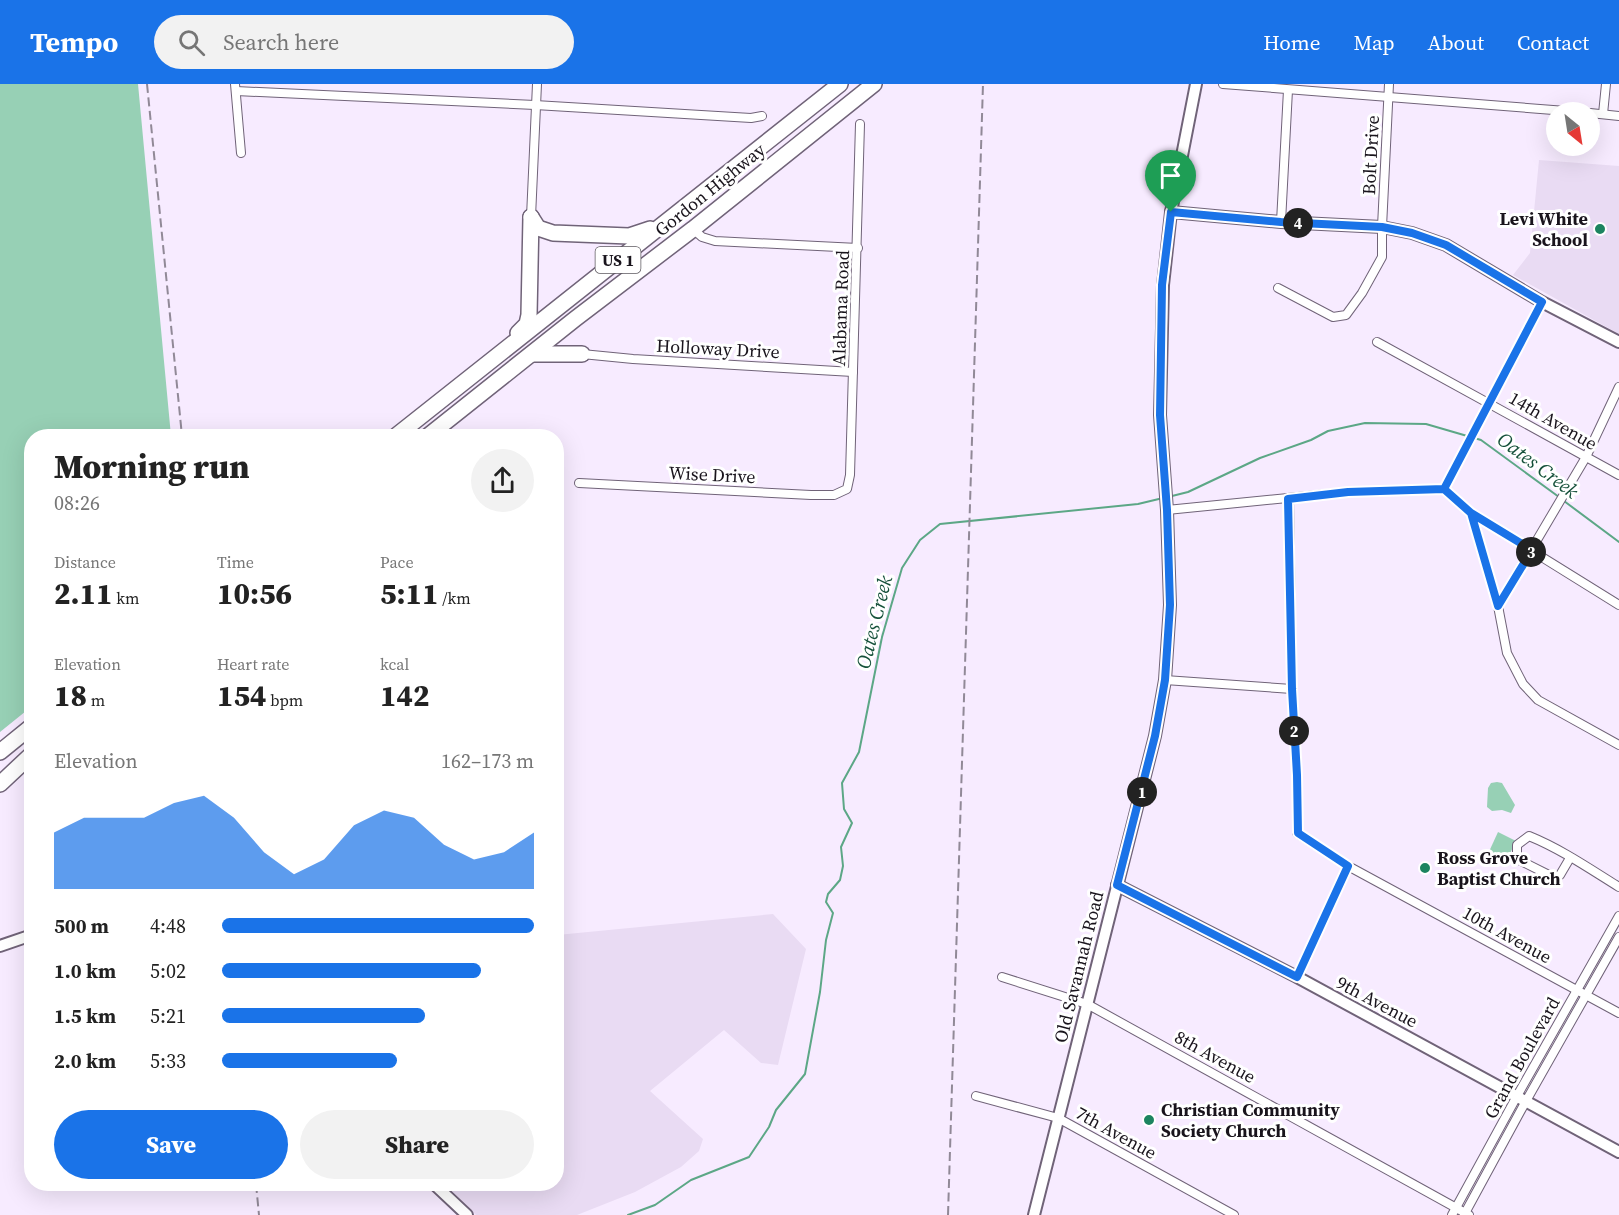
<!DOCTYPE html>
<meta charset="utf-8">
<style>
body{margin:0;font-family:"Source Serif 4",serif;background:#f2f2f2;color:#222;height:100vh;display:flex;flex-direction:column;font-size:22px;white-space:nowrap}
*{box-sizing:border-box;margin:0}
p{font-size:20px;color:#767676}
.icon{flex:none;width:33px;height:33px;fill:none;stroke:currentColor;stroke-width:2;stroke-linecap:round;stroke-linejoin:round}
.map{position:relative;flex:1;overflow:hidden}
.sheet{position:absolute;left:24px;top:345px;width:540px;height:762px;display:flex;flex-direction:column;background:#fff;border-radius:24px;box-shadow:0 6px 24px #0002}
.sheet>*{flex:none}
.needle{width:39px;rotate:150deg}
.controls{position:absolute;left:1546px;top:18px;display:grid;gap:12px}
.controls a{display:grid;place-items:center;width:54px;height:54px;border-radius:50%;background:#fff;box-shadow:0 6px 24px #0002;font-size:30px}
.pin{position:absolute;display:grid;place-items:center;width:51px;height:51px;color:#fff;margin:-62px -26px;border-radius:50% 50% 50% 0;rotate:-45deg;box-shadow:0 0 6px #0007}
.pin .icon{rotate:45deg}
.km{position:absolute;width:30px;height:30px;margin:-15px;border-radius:50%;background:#222;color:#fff;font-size:16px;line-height:30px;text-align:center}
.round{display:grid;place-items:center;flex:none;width:63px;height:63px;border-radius:32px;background:#f2f2f2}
.head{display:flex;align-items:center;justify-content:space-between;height:102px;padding:0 30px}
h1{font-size:33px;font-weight:800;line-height:45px}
.stats{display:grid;grid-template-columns:repeat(3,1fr);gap:9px;height:102px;padding:6px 30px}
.stats div{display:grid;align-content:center}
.stats b{font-size:30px;font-weight:800}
.stats small{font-size:16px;font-weight:400}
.stats p{font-size:16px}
.chart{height:168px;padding:12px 30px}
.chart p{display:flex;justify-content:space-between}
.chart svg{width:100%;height:108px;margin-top:6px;fill:#1a73e8;opacity:.7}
.action{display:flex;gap:12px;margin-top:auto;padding:12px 30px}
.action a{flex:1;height:69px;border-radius:36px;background:#1a73e8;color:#fff;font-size:24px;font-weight:800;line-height:69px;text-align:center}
.action a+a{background:#f2f2f2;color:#222}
ul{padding:0 30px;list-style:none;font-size:20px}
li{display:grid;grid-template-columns:96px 72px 1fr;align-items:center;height:45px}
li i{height:15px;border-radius:8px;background:#1a73e8}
header{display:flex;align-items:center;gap:36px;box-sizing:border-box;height:84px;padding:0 30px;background:#1a73e8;color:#fff}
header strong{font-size:28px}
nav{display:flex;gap:33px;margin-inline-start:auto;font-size:21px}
.search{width:420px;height:54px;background:#f2f2f2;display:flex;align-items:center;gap:15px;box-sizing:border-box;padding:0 21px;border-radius:33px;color:#767676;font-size:22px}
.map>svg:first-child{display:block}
.built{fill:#e9dbf3}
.green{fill:#97d0b5}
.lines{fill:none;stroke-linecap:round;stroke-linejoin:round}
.stream{stroke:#5ca786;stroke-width:2}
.street-casing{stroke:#706378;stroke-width:10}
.secondary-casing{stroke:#706378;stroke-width:14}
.highway-casing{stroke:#706378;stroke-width:18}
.street{stroke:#fff;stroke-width:8}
.secondary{stroke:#fff;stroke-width:10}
.highway{stroke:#fff;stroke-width:15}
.rail{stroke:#918997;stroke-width:2;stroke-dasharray:9 4.5;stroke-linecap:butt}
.route-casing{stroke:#fff;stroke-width:12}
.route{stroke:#1a73e8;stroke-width:8}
.poi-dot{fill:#1c8460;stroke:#fff;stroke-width:2}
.labels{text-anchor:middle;stroke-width:6;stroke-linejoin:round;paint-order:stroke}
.shield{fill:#fff;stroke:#5e5a60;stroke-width:1.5}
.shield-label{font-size:16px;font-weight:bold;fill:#19141c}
.street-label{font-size:18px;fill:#19141c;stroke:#fff}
.poi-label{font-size:18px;font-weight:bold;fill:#19141c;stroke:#fff;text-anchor:start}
.water-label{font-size:20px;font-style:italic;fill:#16513b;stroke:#fff}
</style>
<header>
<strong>Tempo</strong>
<div class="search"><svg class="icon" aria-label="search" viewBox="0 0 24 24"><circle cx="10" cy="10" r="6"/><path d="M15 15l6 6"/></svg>Search here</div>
<nav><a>Home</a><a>Map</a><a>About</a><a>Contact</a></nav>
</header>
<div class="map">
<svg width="1619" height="1131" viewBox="0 0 1619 1131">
<rect width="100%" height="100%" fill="#f7ebff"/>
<g class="built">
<polygon points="1539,76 1619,82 1619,250 1513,191 1530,169"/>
<polygon points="773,830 806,865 778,981 761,979 724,946 650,1007 703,1055 699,1067 681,1083 635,1108 577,1131 476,1131 445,1100 556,1100 557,851"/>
</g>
<g class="green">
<polygon points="0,0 138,0 171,352 32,352 31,623 0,648"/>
<polygon points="1497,698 1502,699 1515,721 1511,729 1502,726 1492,727 1487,723 1488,704 1491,699"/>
<polygon points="1498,748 1516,757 1505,780 1487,772"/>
</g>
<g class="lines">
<g class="stream">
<polyline points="1168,413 1188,408 1260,374 1311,356 1328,347 1365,339 1426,340 1481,356 1559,413"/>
<polyline points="1564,417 1619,458"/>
<polyline points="628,1131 655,1121 691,1096 749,1073 769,1043 776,1026 805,990 820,908 826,856 833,829 826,818 828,810 840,796 843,782 841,763 852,739 844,725 842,699 859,668 882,553 902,484 920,456 940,440 1138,420 1163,414"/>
</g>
<g class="street-casing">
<g id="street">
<polyline points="235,0 241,69"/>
<polyline points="1223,0 1579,28"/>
<polyline points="236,7 535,21 751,34 762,32"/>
<polyline points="1590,29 1619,32"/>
<polyline points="1603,30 1606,0"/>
<polyline points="531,133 537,0"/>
<polyline points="1281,138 1288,6"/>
<polyline points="693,145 702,153 715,157 858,164"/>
<polyline points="1278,204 1333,233 1346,231 1362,209 1382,173 1382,143 1389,0"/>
<polyline points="1377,258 1619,391"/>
<polyline points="582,270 633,275 853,288"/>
<polyline points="579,399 811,411 834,411 847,405 850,391 860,40"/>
<polyline points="1444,405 1542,218"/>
<polyline points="1289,415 1292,605 1297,691 1297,749 1348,782 1619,929"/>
<polyline points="1167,426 1348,408 1444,405 1471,429 1619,521"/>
<polyline points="1471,429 1498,522 1507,569 1523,600 1538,616 1619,661"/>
<polyline points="1498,522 1586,373 1619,303"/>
<polyline points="1165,596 1292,605"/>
<path d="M1570 774 1560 791 1555 794 1517 775V761L1529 752C1561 765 1590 785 1619 803"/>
<polyline points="1002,893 1087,920 1469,1131"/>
<polyline points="1297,893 1348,782"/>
<polyline points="976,1012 1058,1034 1234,1131"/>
<polyline points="1452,1131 1517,1012 1619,832"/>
<polyline points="1464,1131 1526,1017 1619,853"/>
</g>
</g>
<g class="secondary-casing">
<g id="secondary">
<polyline points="1171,128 1281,138 1382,143 1412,149 1446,161 1542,218 1619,258"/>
<polyline points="1117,801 1297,893 1619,1068"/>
<polyline points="0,862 32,851"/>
<polyline points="434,1100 467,1131"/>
<polyline points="1034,1131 1155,652 1165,596 1170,521 1167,426 1160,331 1163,201 1171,128 1196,0"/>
</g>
</g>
<g class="highway-casing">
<g id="highway">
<polyline points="531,133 538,144 553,149 629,152 650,145"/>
<polyline points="518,249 527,240 529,231 531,133"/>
<polyline points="532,270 582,270"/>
<polyline points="396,352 840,0"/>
<polyline points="428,352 575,235 693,145 874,0"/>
<polyline points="0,668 32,642"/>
<polyline points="0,700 32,670"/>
</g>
</g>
<use href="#street" class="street"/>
<use href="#secondary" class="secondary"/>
<use href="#highway" class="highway"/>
<g class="rail">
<polyline points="147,0 182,352"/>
<polyline points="256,1100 259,1131"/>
<polyline points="948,1131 983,0"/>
</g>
</g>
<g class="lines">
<g class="route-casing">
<polyline id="route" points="1171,128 1162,201 1160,331 1167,426 1170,521 1165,596 1155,652 1117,801 1297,893 1348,782 1298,749 1297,691 1292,605 1288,415 1348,408 1444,405 1471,429 1498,522 1532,466 1471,429 1444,405 1542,218 1446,161 1412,149 1382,143 1281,138 1171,128"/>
</g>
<use href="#route" class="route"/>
</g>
<g class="poi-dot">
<circle cx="1600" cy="145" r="6"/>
<circle cx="1425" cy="784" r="6"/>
<circle cx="1149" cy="1036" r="6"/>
</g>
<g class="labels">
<rect class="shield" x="595.5" y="163" width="45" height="26" rx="4.5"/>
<g class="shield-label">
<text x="618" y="182">US 1</text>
</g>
<g class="street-label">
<text transform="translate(1371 71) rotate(-87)" y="6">Bolt Drive</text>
<text transform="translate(710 106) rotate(-39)" y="6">Gordon Highway</text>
<text transform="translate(841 224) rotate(-88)" y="6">Alabama Road</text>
<text transform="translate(718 265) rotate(3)" y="6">Holloway Drive</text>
<text transform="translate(1553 337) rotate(30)" y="6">14th Avenue</text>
<text transform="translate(712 391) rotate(3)" y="6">Wise Drive</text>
<text transform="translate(1507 851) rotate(29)" y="6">10th Avenue</text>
<text transform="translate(1079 883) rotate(-76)" y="6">Old Savannah Road</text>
<text transform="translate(1377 918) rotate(28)" y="6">9th Avenue</text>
<text transform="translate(1215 973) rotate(29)" y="6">8th Avenue</text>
<text transform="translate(1522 974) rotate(-61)" y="6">Grand Boulevard</text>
<text transform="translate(1116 1049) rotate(29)" y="6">7th Avenue</text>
</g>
<g class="poi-label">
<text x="1588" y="141" text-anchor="end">Levi White<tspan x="1588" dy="21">School</tspan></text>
<text x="1437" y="780">Ross Grove<tspan x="1437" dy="21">Baptist Church</tspan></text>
<text x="1161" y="1032">Christian Community<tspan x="1161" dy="21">Society Church</tspan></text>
</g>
<g class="water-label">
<text transform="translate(1538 381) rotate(37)" y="7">Oates Creek</text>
<text transform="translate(874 538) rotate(-76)" y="7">Oates Creek</text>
</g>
</g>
</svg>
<div class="controls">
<a><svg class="needle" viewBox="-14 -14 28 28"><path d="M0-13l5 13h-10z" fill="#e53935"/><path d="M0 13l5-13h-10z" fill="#767676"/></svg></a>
</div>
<div class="pin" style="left:1171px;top:128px;background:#1e9e55"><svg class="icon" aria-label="arrive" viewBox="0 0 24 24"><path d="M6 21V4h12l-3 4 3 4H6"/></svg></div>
<b class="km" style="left:1142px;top:708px">1</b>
<b class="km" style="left:1294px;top:647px">2</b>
<b class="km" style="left:1531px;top:468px">3</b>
<b class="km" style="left:1298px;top:139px">4</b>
<section class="sheet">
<div class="head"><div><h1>Morning run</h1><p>08:26</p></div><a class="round"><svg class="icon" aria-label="share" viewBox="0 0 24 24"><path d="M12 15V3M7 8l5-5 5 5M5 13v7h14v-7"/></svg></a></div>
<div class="stats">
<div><p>Distance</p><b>2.11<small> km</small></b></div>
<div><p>Time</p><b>10:56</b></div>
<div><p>Pace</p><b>5:11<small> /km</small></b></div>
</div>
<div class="stats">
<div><p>Elevation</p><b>18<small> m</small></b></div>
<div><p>Heart rate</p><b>154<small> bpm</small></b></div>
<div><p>kcal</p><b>142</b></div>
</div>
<div class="chart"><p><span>Elevation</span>162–173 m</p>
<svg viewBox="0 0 160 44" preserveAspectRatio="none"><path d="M0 44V21L10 15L20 15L30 15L40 9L50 6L60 15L70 29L80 38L90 32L100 18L110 12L120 15L130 26L140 32L150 29L160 21V44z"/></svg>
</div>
<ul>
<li><b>500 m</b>4:48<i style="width:100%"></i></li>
<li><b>1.0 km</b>5:02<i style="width:83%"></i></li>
<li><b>1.5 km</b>5:21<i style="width:65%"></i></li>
<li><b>2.0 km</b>5:33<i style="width:56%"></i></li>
</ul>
<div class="action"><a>Save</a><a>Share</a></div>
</section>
</div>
